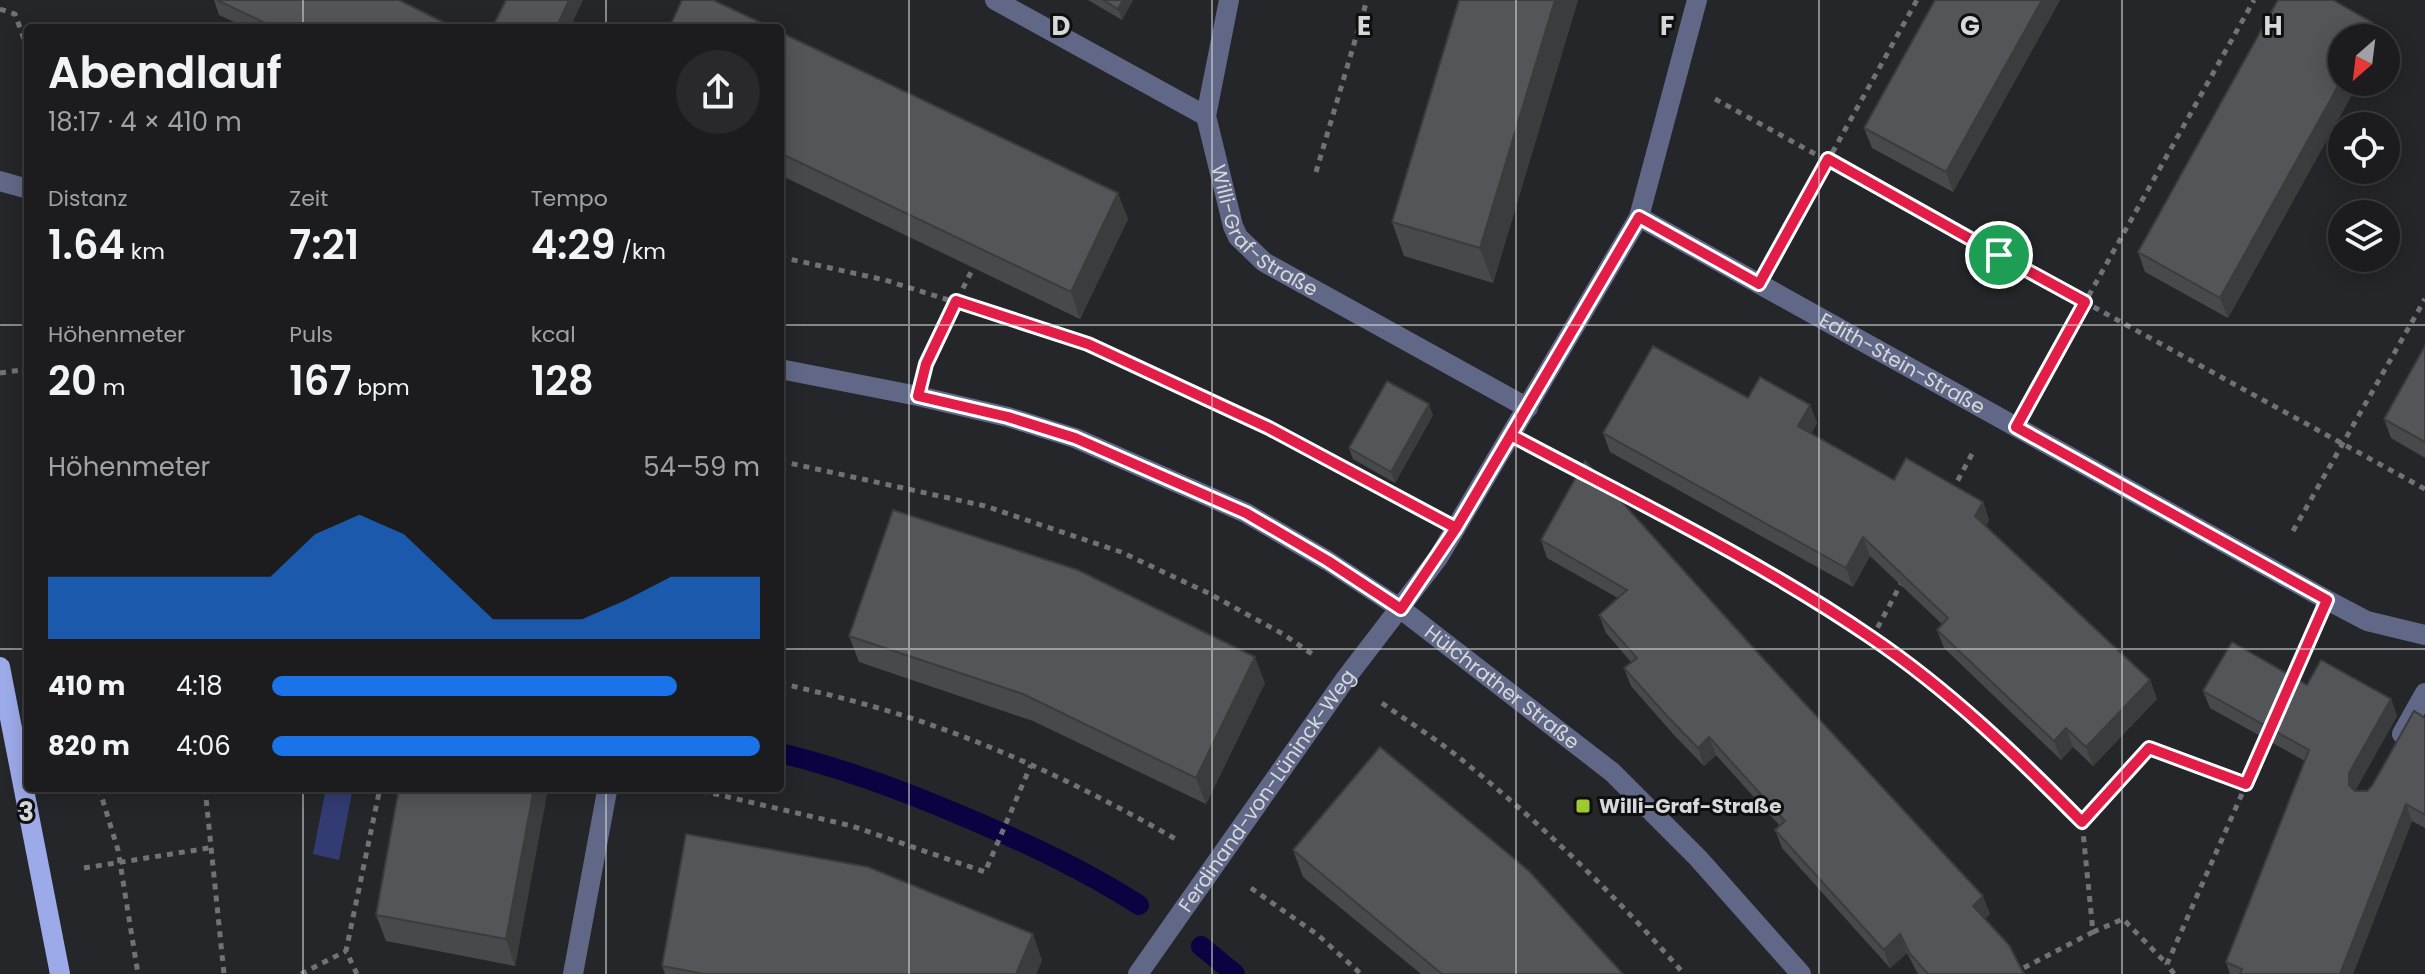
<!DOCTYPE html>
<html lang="de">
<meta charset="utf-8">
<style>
body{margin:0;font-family:Poppins,sans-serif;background:#29292c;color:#f1f3f6;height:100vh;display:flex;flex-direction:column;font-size:30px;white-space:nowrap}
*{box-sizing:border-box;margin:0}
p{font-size:26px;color:#a0a1a4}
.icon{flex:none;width:44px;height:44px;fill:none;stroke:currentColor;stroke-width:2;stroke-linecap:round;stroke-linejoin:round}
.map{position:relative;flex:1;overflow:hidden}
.panel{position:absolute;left:24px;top:24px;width:760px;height:768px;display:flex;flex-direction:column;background:#1c1c1f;border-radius:8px;box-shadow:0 4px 20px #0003,0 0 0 2px #3a3a3d}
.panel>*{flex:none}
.needle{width:52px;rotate:208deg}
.tools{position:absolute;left:2328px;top:24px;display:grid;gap:16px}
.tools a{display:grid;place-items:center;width:72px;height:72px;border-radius:50%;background:#1c1c1f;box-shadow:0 4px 20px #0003,0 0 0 2px #3a3a3d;font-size:40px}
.pin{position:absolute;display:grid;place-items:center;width:68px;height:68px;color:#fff;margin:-34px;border:4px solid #fff;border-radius:50%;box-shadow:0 2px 8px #0007}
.round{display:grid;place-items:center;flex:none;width:84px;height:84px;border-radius:42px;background:#29292c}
.headline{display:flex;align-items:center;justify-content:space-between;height:136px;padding:0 24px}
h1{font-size:44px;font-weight:600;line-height:60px}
.figures{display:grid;grid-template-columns:repeat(3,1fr);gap:12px;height:136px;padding:8px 24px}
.figures div{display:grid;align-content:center}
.figures b{font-size:40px;font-weight:600}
.figures small{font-size:22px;font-weight:400}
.figures p{font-size:22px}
.chart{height:224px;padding:16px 24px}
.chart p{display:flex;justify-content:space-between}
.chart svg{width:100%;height:144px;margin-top:8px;fill:#1a73e8;opacity:.7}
ul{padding:0 24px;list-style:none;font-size:26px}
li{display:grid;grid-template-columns:128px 96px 1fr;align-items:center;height:60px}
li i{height:20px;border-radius:10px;background:#1a73e8}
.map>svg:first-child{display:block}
.green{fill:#333c72}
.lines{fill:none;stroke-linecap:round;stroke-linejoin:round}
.stream{stroke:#0a0241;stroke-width:20}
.path{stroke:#717275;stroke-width:5;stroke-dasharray:6 6;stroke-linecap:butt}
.minor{stroke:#616887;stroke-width:20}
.major{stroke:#9caae9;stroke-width:20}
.wall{fill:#48494c}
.shaded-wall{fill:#3b3c3e}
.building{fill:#545558;stroke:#3b3c3e;stroke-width:2}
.route-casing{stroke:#fff;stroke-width:16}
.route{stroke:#e11d48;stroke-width:10}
.grid{fill:none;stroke:#d7d8da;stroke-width:2;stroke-opacity:0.55}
.poi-dot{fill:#9fca2e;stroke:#0f0f11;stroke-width:3}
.labels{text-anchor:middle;stroke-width:6;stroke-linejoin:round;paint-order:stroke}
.street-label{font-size:20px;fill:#d7d8da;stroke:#0f0f11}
.poi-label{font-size:20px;font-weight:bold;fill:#d7d8da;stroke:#0f0f11;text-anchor:start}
.grid-label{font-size:26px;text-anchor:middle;font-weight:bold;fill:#d7d8da;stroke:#0f0f11;stroke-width:6;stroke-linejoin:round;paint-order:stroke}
</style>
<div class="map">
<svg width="2425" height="974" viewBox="0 0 2425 974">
<rect width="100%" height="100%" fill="#252629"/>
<polygon class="green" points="326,788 353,788 339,860 313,854"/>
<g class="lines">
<g class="stream">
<path d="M780 753C844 768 904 791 965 817 1026 843 1083 869 1139 905"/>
<polyline points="1201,946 1235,974"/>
</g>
<g class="path">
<polyline points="0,9 15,14 28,50"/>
<polyline points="1715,99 2425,489"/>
<polyline points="1316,172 1367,0"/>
<polyline points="1780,247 1917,0"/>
<polyline points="780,257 885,280 1088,344 1269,428 1416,507"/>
<polyline points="931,353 973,268"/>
<polyline points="0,373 28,369"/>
<polyline points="2036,390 2254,0"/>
<polyline points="1549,455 1583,473"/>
<polyline points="780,461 985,506 1121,552 1208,593 1283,634 1312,654"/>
<polyline points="1605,485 1778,580 1872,638"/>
<polyline points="1952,491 1972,454"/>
<polyline points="2293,531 2425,299"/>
<polyline points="1903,580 1872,638 1941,689 1998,737 2082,822 2093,932 2012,974"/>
<path d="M780 683C808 690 836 696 864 704 974 734 1080 784 1179 841"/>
<polyline points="2291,683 2309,641"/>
<path d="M1382 703C1410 723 1441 742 1467 764 1546 828 1618 898 1684 974"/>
<polyline points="99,788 118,850 138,974"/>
<polyline points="205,788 224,974"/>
<polyline points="690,788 852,826 985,872 1031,765"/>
<polyline points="2082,822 2149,748 2246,784"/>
<polyline points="84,868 209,848"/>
<polyline points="1251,888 1318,935 1361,974"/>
<polyline points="2093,932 2123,919 2167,964"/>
<polyline points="301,974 346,951"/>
<polyline points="357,974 346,951 380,788"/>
<polyline points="2174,974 2167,964 2267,737"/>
</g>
<g class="minor">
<polyline points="995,0 1206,116"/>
<path id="s1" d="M1229 0 1206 116 1233 226 1238 237 1264 262 1528 408"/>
<polyline points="0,181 28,189"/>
<polyline points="1639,217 1697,0"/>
<path id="s2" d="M780 369 918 396 1008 417 1075 438 1246 513 1328 561 1401 609 1612 772 1698 858 1801 974"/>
<polyline points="2402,734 2425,693"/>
<polyline points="573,974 607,791"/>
<path id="s3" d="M1138 974 1346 678 1438 558 1639 217 2327 600 2367 621 2425 635"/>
</g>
<polyline class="major" points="0,667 60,974"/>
</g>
<g class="wall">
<polygon points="214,0 399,0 455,28 247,28 219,15"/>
<polygon points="1088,0 1133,0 1122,20"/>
<polygon points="1459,0 1578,0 1493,283 1404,256 1392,222"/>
<polygon points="1935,0 2060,0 1953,192 1872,148 1864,128"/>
<polygon points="780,32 1128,219 1080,319 780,175"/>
<polygon points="2342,82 2359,82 2228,318 2145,272 2138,252"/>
<polygon points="2425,346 2425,458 2391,438 2384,419"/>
<polygon points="1810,405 1817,423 1811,434 1894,480 1983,502 1989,520 1986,526 2150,680 2157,699 2093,766 2073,747 2061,760 1944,648 1937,630 1942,624 1870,556 1853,587 1610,452 1603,433"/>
<polygon points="1433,415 1395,483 1353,459 1349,448"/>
<polygon points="1585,461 1990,914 1985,919 2024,974 1918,974 1907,953 1890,968 1782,848 1775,830 1780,826 1716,755 1704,766 1673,734 1631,686 1624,668 1631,662 1606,633 1599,615 1618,598 1547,558 1541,540"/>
<polygon points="849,636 1265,683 1206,804 1033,721 859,662"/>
<polygon points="2307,685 2391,699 2397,716 2355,791 2367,791 2372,786 2425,718 2425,828 2412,821 2353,974 2230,974 2226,962 2305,761 2210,708 2203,691"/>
<polygon points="399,788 548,788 515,966 386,941 376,915"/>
<polygon points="1293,850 1623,974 1421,974 1303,877"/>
<polygon points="1042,960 1036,974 665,974 662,966"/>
</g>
<g class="shaded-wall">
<polygon points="569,0 583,0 570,28 556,28"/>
<polygon points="1123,0 1133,0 1122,20 1118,9"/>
<polygon points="1555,0 1578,0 1493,283 1480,248"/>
<polygon points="2042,0 2060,0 1953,192 1946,172"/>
<polygon points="2373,23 2379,38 2365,38"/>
<polygon points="2342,79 2342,82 2359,82 2228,318 2220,298"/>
<polygon points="1118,193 1128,219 1080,319 1071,292"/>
<polygon points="1429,404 1433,415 1395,483 1391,472"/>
<polygon points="1810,405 1817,423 1805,445 1798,426"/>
<polygon points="1983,502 1989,520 1982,534 1975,516"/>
<polygon points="1863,537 1870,556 1853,587 1846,568"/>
<polygon points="1255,657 1265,683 1206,804 1196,778"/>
<polygon points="2150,680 2157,699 2093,766 2086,747"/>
<polygon points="2391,699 2397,716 2355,790 2349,785 2349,773"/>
<polygon points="2066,728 2073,747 2061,760 2054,741"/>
<polygon points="1709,737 1716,755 1704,766 1698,748"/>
<polygon points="534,788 548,788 515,966 506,939"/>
<polygon points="2406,804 2412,821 2353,974 2340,974"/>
<polygon points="1983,896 1990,914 1979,924 1973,906"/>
<polygon points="1033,934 1042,960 1036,974 1016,974"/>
<polygon points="1900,934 1907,953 1890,968 1884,950"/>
</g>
<g class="building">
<polygon points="217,0 399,0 455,28 276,28"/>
<polygon points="506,0 569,0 556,28 492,28"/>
<polygon points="682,0 713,0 772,28 669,28"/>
<polygon points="1103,0 1123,0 1118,9"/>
<polygon points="1459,0 1555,0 1480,248 1392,222"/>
<polygon points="1935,0 2042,0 1946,172 1864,128"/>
<polygon points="2278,0 2333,0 2373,23 2365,38 2342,38 2342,79 2220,298 2138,252"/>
<polygon points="780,32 1118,193 1071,292 780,153"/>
<polygon points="1653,346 1748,398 1760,377 1810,405 1798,426 1894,480 1906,458 1983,502 1975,516 2150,680 2086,747 2066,728 2054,741 1937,630 1948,618 1863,537 1846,568 1603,433"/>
<polygon points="2425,346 2425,442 2384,419"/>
<polygon points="1387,381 1429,404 1391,472 1349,448"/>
<polygon points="1585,461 1759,654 1983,896 1973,906 2009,945 2024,974 1928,974 1910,954 1900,934 1884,950 1775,830 1785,821 1709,737 1698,748 1667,716 1624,668 1637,658 1599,615 1627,590 1541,540"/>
<polygon points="893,510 1078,570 1255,657 1196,778 1023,694 849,636"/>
<polygon points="2232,642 2307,685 2321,660 2391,699 2349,773 2349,785 2355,791 2367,791 2372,786 2414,711 2425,718 2425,815 2406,804 2340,974 2240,974 2242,969 2226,962 2309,750 2203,691"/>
<polygon points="1380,747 1529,871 1623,974 1442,974 1293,850"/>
<polygon points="399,788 534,788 506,939 376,915"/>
<polygon points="686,834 868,867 1033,934 1016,974 704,974 662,966"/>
</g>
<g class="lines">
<g class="route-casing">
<path id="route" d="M1999 255 1828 159 1759 284 1639 217 1456 528 1401 609 1328 561 1246 513 1075 438 1008 417 918 396 926 364 956 301 1088 344 1269 428 1456 528 1511 435C1633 500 1758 560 1872 638 1950 691 2016 755 2082 822L2149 748 2246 784 2327 600 2016 427 2085 302 1999 255"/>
</g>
<use href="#route" class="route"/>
</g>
<path class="grid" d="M303 0V28M606 0V28M909 0V974M1212 0V974M1516 0V974M1819 0V974M2122 0V974M0 325H28M780 325H2425M0 649H28M780 649H2425M303 788V974M606 788V974"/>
<rect class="poi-dot" x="1575" y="798" width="16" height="16" rx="4"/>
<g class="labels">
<g class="street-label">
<text dy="7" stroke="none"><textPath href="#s1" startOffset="254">Willi-Graf-Straße</textPath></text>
<text dy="7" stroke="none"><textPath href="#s3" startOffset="1210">Edith-Stein-Straße</textPath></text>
<text dy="7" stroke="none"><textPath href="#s2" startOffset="800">Hülchrather Straße</textPath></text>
<text dy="7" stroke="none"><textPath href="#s3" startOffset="224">Ferdinand-von-Lüninck-Weg</textPath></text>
</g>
<g class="poi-label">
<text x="1599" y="813">Willi-Graf-Straße</text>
</g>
</g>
<g class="grid-label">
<text x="1061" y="35">D</text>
<text x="1364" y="35">E</text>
<text x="1667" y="35">F</text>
<text x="1970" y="35">G</text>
<text x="2273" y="35">H</text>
<text x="26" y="821">3</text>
</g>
</svg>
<div class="tools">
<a><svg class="needle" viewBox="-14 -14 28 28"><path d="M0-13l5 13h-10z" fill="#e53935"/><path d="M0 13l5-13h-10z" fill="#a0a1a4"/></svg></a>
<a><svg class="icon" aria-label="locate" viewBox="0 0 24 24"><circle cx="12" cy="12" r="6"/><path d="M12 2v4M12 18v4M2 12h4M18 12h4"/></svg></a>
<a><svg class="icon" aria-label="layers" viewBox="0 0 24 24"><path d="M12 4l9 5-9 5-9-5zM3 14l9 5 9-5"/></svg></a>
</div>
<div class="pin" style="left:1999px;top:255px;background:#1e9e55"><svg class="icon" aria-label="arrive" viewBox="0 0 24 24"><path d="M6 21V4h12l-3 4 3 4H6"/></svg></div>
<section class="panel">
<div class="headline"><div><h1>Abendlauf</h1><p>18:17 · 4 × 410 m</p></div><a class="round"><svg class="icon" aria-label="share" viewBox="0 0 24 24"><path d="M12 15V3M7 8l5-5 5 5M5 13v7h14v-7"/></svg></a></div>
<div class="figures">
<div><p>Distanz</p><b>1.64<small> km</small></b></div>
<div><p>Zeit</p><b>7:21</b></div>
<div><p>Tempo</p><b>4:29<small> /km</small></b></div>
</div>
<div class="figures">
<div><p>Höhenmeter</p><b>20<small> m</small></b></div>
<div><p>Puls</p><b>167<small> bpm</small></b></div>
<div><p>kcal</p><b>128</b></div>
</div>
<div class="chart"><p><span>Höhenmeter</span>54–59 m</p>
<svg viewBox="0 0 160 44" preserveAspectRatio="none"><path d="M0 44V25L10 25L20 25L30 25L40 25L50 25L60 12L70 6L80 12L90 25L100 38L110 38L120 38L130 32L140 25L150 25L160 25V44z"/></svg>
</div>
<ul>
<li><b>410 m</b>4:18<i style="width:83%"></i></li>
<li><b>820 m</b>4:06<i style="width:100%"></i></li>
</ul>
</section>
</div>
